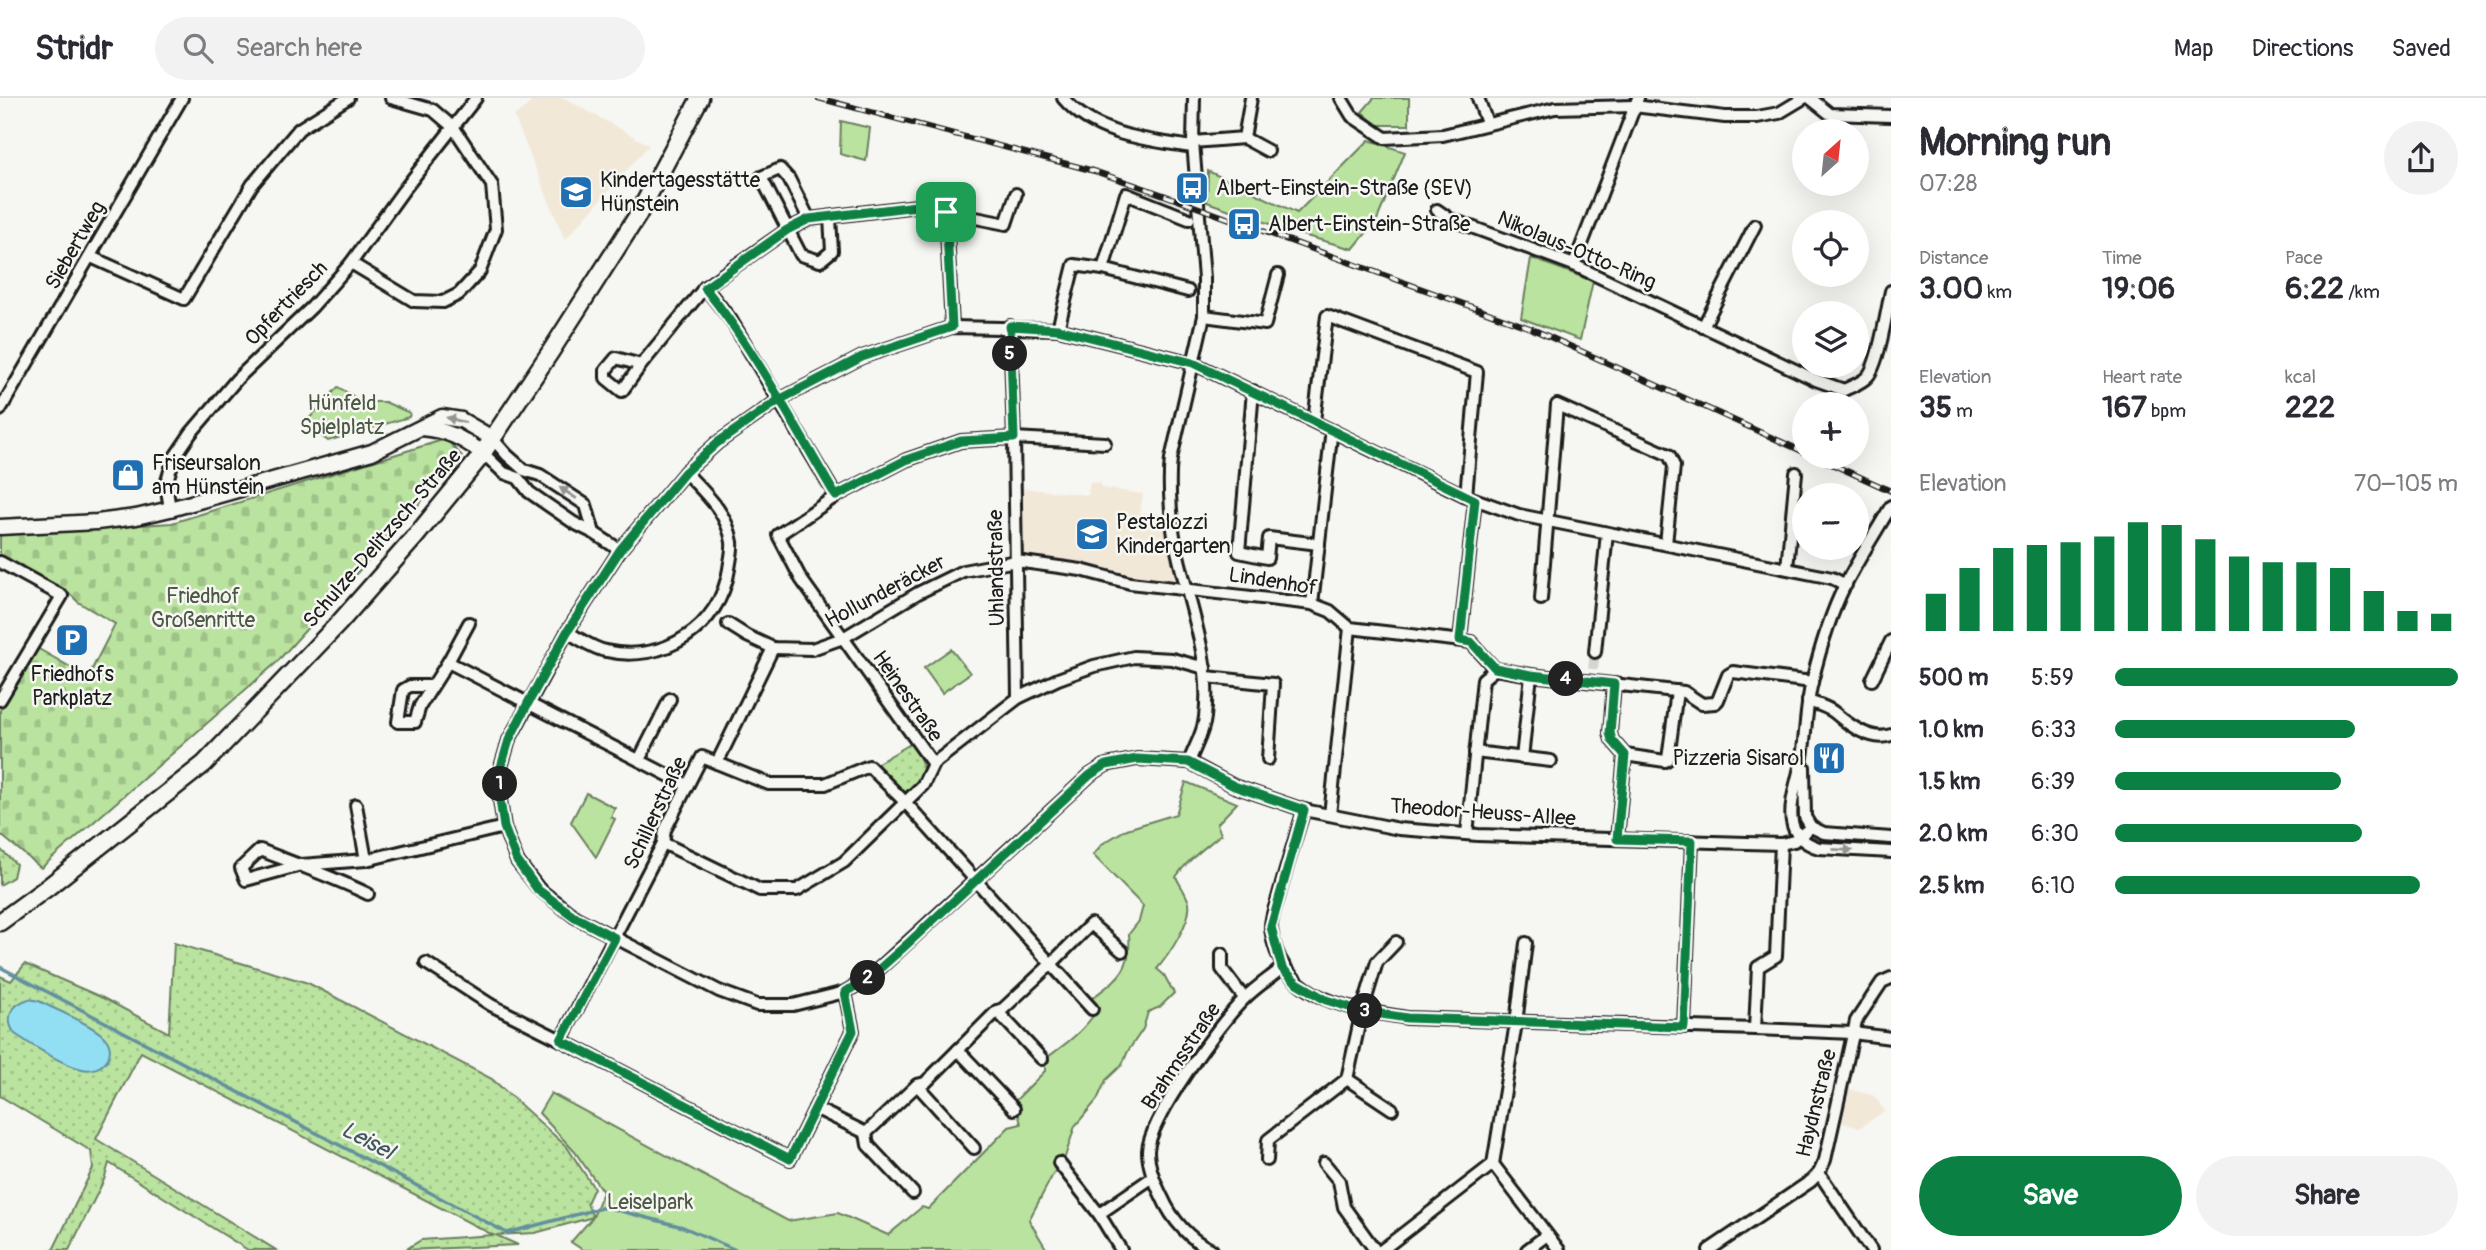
<!DOCTYPE html>
<meta charset="utf-8">
<style>
body{margin:0;font-family:Pangolin,sans-serif;background:#f2f2f3;color:#2b2b33;height:100vh;display:flex;flex-direction:column;font-size:26px;white-space:nowrap}
*{box-sizing:border-box;margin:0}
p{font-size:23px;color:#7c7c81}
.icon{flex:none;width:38px;height:38px;fill:none;stroke:currentColor;stroke-width:2;stroke-linecap:round;stroke-linejoin:round}
.map{position:relative;flex:1;overflow:hidden}
.sheet{display:flex;flex-direction:column;background:#fff;width:595px}
.sheet>*{flex:none}
.needle{width:46px;rotate:27deg}
.tools{position:absolute;left:1792px;top:21px;display:grid;gap:14px}
.tools a{display:grid;place-items:center;width:77px;height:77px;border-radius:50%;background:#fff;box-shadow:0 7px 28px #0002;font-size:35px}
.pin{position:absolute;display:grid;place-items:center;width:60px;height:60px;color:#fff;margin:-30px;border-radius:14px;box-shadow:0 4px 10px #0006}
.km{position:absolute;width:35px;height:35px;margin:-18px;border-radius:50%;background:#222;color:#fff;font-size:19px;line-height:35px;text-align:center}
.round{display:grid;place-items:center;flex:none;width:74px;height:74px;border-radius:37px;background:#f2f2f3}
.headline{display:flex;align-items:center;justify-content:space-between;height:119px;padding:0 28px}
h1{font-size:38px;font-weight:800;line-height:52px}
.stats{display:grid;grid-template-columns:repeat(3,1fr);gap:10px;height:119px;padding:7px 28px}
.stats div{display:grid;align-content:center}
.stats b{font-size:30px;font-weight:800}
.stats small{font-size:19px;font-weight:400}
.stats p{font-size:19px}
.chart{height:196px;padding:14px 28px}
.chart p{display:flex;justify-content:space-between}
.chart svg{width:100%;height:126px;margin-top:7px;stroke:#0b8043;stroke-width:6}
.action{display:flex;gap:14px;margin-top:auto;padding:14px 28px}
.action a{flex:1;height:80px;border-radius:42px;background:#0b8043;color:#fff;font-size:28px;font-weight:800;line-height:80px;text-align:center}
.action a+a{background:#f2f2f3;color:#2b2b33}
ul{padding:0 28px;list-style:none;font-size:23px}
li{display:grid;grid-template-columns:112px 84px 1fr;align-items:center;height:52px}
li i{height:18px;border-radius:9px;background:#0b8043}
header{display:flex;align-items:center;gap:42px;box-sizing:border-box;height:98px;padding:0 35px;background:#fff;border-bottom:2px solid #e1e1e2}
header strong{font-size:33px}
nav{display:flex;gap:38px;margin-inline-start:auto;font-size:24px}
.search{width:490px;height:63px;background:#f2f2f3;display:flex;align-items:center;gap:18px;box-sizing:border-box;padding:0 24px;border-radius:38px;color:#7c7c81;font-size:26px}
main{display:flex;flex:1;min-height:0}
.map>svg:first-child{display:block}
.built{fill:#f2e8d8}
.grass{fill:url(#grass-dots);stroke:#6b805e;stroke-width:2}
.cemetery{fill:url(#cemetery-stones);stroke:#6b805e;stroke-width:2}
.green{fill:#bae39f;stroke:#6b805e;stroke-width:2}
.water{fill:#92def3;stroke:#63909d;stroke-width:2}
.lines{fill:none;stroke-linecap:round;stroke-linejoin:round}
.stream{stroke:#63909d;stroke-width:3.5}
.minor-tunnel{stroke:#d5d5d2;stroke-width:10;stroke-dasharray:10 5;stroke-linecap:butt}
.minor-casing{stroke:#1c1c1c;stroke-width:16}
.tertiary-casing{stroke:#1c1c1c;stroke-width:19}
.secondary-casing{stroke:#1c1c1c;stroke-width:21}
.minor{stroke:#f6f6f2;stroke-width:10}
.tertiary{stroke:#f6f6f2;stroke-width:14}
.secondary{stroke:#f6f6f2;stroke-width:16}
.rail-casing{stroke:#1c1c1c;stroke-width:6}
.rail{stroke:#f6f6f2;stroke-width:3.5;stroke-dasharray:10;stroke-linecap:butt}
.oneway{fill:#949492}
.route-casing{stroke:#fff;stroke-width:14}
.route{stroke:#0b8043;stroke-width:9}
.labels{text-anchor:middle;stroke-width:5;stroke-linejoin:round;paint-order:stroke}
.poi-label{font-size:21px;fill:#1c1c1c;stroke:#f6f6f2;text-anchor:start}
.street-label{font-size:21px;fill:#1c1c1c;stroke:#f6f6f2}
.park-label{font-size:21px;fill:#4b5843;stroke:#f6f6f2}
.water-label{font-size:23px;font-style:italic;fill:#3f565c;stroke:#f6f6f2}
</style>
<header>
<strong>Stridr</strong>
<div class="search"><svg class="icon" aria-label="search" viewBox="0 0 24 24"><circle cx="10" cy="10" r="6"/><path d="M15 15l6 6"/></svg>Search here</div>
<nav><a>Map</a><a>Directions</a><a>Saved</a></nav>
</header>
<main>
<div class="map">
<svg width="1891" height="1152" viewBox="0 0 1891 1152">
<defs>
<pattern id="grass-dots" width="8" height="8" patternUnits="userSpaceOnUse" patternTransform="scale(1.75)"><rect width="8" height="8" fill="#bae39f"/><path d="M2 2h.1M6 6h.1" fill="none" stroke="#9fc288" stroke-width="1.8" stroke-linecap="round"/></pattern>
<pattern id="cemetery-stones" width="16" height="16" patternUnits="userSpaceOnUse" patternTransform="scale(1.75)"><rect width="16" height="16" fill="#bae39f"/><path d="M2 7V4a2 2 0 0 1 4 0v3zM10 15v-3a2 2 0 0 1 4 0v3z" fill="#9fc288"/></pattern>
</defs>
<rect width="100%" height="100%" fill="#f6f6f2"/>
<filter id="ink" filterUnits="userSpaceOnUse"><feTurbulence type="fractalNoise" baseFrequency=".0143" numOctaves="2"/><feDisplacementMap in="SourceGraphic" scale="14" xChannelSelector="R" yChannelSelector="G"/><feConvolveMatrix kernelMatrix="1 2 1 2 8 2 1 2 1" color-interpolation-filters="sRGB"/></filter>
<g filter="url(#ink)">
<g class="built">
<polygon points="537,0 564,0 649,47 565,142 514,18"/>
<polygon points="1090,384 1101,385 1101,390 1143,396 1140,415 1161,416 1178,486 1018,456 1021,390 1088,397"/>
<polygon points="1849,991 1874,998 1885,1013 1859,1030 1841,1024"/>
</g>
<g class="grass">
<path d="M912 645C924 664 933 687 905 697L873 668Z"/>
<polygon points="0,751 16,766 13,779 0,787"/>
<polygon points="174,845 308,885 492,981 567,1049 594,1090 587,1105 593,1119 535,1135 496,1137 518,1147 405,1152 421,1142 493,1137 141,954 96,1041 276,1152 248,1152 109,1065 104,1082 69,1152 53,1152 93,1070 91,1053 0,998 0,878 11,883 25,866 103,900 169,935"/>
</g>
<polygon class="cemetery" points="446,341 462,358 276,565 41,770 0,736 0,612 37,550 88,579 115,526 78,504 70,496 0,458 0,436 172,425"/>
<g class="green">
<polygon points="1374,0 1409,0 1409,27 1377,27 1362,14"/>
<polygon points="841,23 870,30 866,63 840,56"/>
<polygon points="1369,42 1405,54 1377,122 1353,151 1299,136 1207,104 1208,73 1297,115"/>
<polygon points="1531,160 1593,183 1580,242 1521,220"/>
<polygon points="338,289 363,304 385,304 410,315 409,319 328,343 304,326"/>
<polygon points="951,551 970,575 942,595 924,570"/>
<path d="M1186 684 1237 705 1217 726 1221 736C1205 750 1187 762 1176 779 1180 787 1187 797 1189 805 1192 823 1168 858 1157 871L1164 877 1174 895 1160 909 1148 914 1143 931 1128 953 1122 967 1106 982 1097 1002 1075 1028 1065 1059 1059 1065 1029 1122 1047 1152H583L571 1144 593 1119 603 1094 575 1054 539 1015 551 995 788 1123 838 1115 888 1137 922 1109 928 1111 1009 1029 1021 1026 1015 1003 1045 973V961C1063 948 1080 936 1093 918L1091 901C1118 880 1132 873 1129 836L1139 823 1143 808 1093 757 1102 746 1127 731 1176 716Z"/>
<polygon points="586,695 615,710 611,719 615,721 596,759 571,724"/>
</g>
<path class="water" d="M29 901 39 903C58 913 85 923 101 936 121 952 104 976 82 971 63 967 31 947 15 936 4 921 11 906 29 901Z"/>
<g class="lines">
<polyline class="stream" points="0,869 507,1135 605,1109 683,1129 736,1152"/>
<polyline class="minor-tunnel" points="1593,571 1595,554"/>
<g class="minor-casing">
<g id="minor">
<path d="M1063 0C1095 38 1148 42 1193 49"/>
<polyline points="1341,0 1352,18 1385,40 1443,37 1555,10 1634,8 1725,19 1757,19 1779,15 1804,0"/>
<polyline points="1478,0 1487,25"/>
<polyline points="1810,0 1830,16 1891,18"/>
<polyline points="1244,40 1268,53"/>
<polyline points="1193,44 1244,40 1251,0"/>
<path d="M1437 112 1450 121 1574 167 1816 282 1844 292C1852 288 1862 285 1868 278 1879 265 1887 212 1891 193"/>
<polyline points="830,120 832,153 820,163 801,157 761,79 780,71 789,81 809,121 925,107 946,114"/>
<polyline points="91,159 184,201 252,87 299,31 348,0"/>
<polyline points="351,165 414,203 443,204 459,196 480,173 496,131 492,87 454,30 433,12 391,0"/>
<polyline points="1574,167 1638,0"/>
<polyline points="1103,171 1126,96 1189,121"/>
<polyline points="705,189 731,222 836,398 778,437 801,481 933,666"/>
<polyline points="1204,218 1265,226 1278,177"/>
<polyline points="1010,228 1014,340 1018,600"/>
<polyline points="952,229 946,114 1006,126 1016,96"/>
<polyline points="1703,229 1755,127"/>
<polyline points="1058,231 1074,167 1103,171 1188,193"/>
<polyline points="641,267 622,293 606,280 606,272 616,260 641,267 705,189 787,132 809,121"/>
<polyline points="1253,293 1239,454 1267,460 1269,440 1319,446"/>
<polyline points="0,312 182,0"/>
<polyline points="1314,323 1327,218 1477,274 1466,398"/>
<polyline points="492,340 507,357 524,372 540,377 586,407 594,435"/>
<polyline points="483,355 504,375 518,380 529,394 574,425 594,435 620,452"/>
<polyline points="836,398 906,362 961,343 1014,340 1105,345"/>
<path d="M1891 408C1876 434 1859 460 1845 487 1830 517 1820 551 1812 584 1806 608 1806 634 1802 659 1797 693 1773 736 1819 750L1891 754"/>
<polyline points="170,411 166,386 174,360 191,335 237,281 312,209 351,165 403,93 476,0"/>
<polyline points="0,464 62,498 0,602"/>
<polyline points="1787,470 1796,375"/>
<polyline points="1541,501 1557,307 1669,357 1674,368 1666,446"/>
<polyline points="1312,506 1331,339 1334,333"/>
<polyline points="728,526 747,538 773,550 812,551 843,540 918,495 963,473 1016,463 1081,472 1130,485 1312,506 1330,513 1350,530 1471,544 1495,571 1531,577 1684,594 1702,606 1715,605 1718,602 1728,577 1733,574 1812,584"/>
<path d="M567 534C579 540 593 551 606 553 663 566 720 530 729 471 730 463 733 452 732 444 727 414 705 395 685 374"/>
<polyline points="1460,542 1475,402"/>
<polyline points="773,550 717,665 702,659 665,732 663,745 561,942 790,1061 853,933 845,894"/>
<polyline points="1595,554 1607,435"/>
<polyline points="448,564 469,525"/>
<polyline points="1207,579 1273,586 1268,661"/>
<polyline points="1872,582 1891,543"/>
<polyline points="1614,586 1610,635 1612,642 1625,657 1617,741"/>
<polyline points="432,588 410,588 403,592 398,624 415,624 420,608 448,564 687,687"/>
<path d="M1808 603C1817 606 1828 609 1835 615 1849 627 1871 644 1891 637"/>
<polyline points="1475,654 1551,663"/>
<polyline points="1625,657 1665,663 1668,661 1677,593"/>
<polyline points="1522,660 1531,577"/>
<polyline points="639,662 670,601"/>
<path d="M1189 664C1194 650 1204 634 1205 619 1212 563 1190 510 1178 457 1171 431 1168 387 1171 361L1204 218V180L1193 44 1194 0"/>
<polyline points="717,665 769,686 825,686 869,668 906,705 1051,866 1003,911 997,913 925,985 917,987 866,1035 815,1010"/>
<polyline points="1804,669 1805,719 1811,729 1824,735 1891,740"/>
<polyline points="356,707 366,762"/>
<path d="M1304 712C1295 741 1286 770 1278 800 1275 809 1270 822 1271 831 1280 903 1349 910 1407 920L1755 931 1853 935 1891 940"/>
<polyline points="1330,717 1350,530"/>
<polyline points="1811,729 1794,743 1781,746 1478,737 1399,731 1304,712 1234,688 1189,664 1137,661 1106,667 1090,677 869,880 845,894 793,907 757,907 719,893 575,819 539,791 517,763 504,729 499,695 501,669 509,642 567,534 620,452 685,374 717,345 779,302 862,259 952,229 1058,231 1193,265 1466,398 1519,417 1832,480 1846,487"/>
<polyline points="1467,736 1483,581 1495,571"/>
<polyline points="663,745 760,792 797,792 844,764 923,687 933,666 1018,600 1058,581 1094,568 1134,559 1172,561 1205,570"/>
<path d="M368 796C333 779 296 766 260 752L241 770 246 782 301 767 366 762 504 729"/>
<polyline points="1222,856 1222,871 1244,900"/>
<polyline points="426,865 491,907 561,942"/>
<polyline points="1092,911 1051,866 1091,826 1122,853"/>
<polyline points="997,913 1042,961"/>
<polyline points="1684,928 1692,743"/>
<polyline points="1755,931 1758,869 1776,858 1781,746"/>
<polyline points="958,952 1014,1011"/>
<polyline points="1347,981 1392,1011"/>
<polyline points="917,987 974,1050"/>
<polyline points="866,1035 868,1047 913,1095"/>
<polyline points="1267,1062 1268,1042 1347,981 1362,913 1377,864 1396,844"/>
<polyline points="1059,1065 1099,1116"/>
<polyline points="1324,1065 1339,1083 1344,1109 1375,1152"/>
<polyline points="1493,1066 1559,1152"/>
<polyline points="1819,1075 1871,1152"/>
<polyline points="1121,1152 1099,1116 1153,1079"/>
<path d="M1212 1152C1190 1142 1172 1122 1162 1099 1155 1085 1148 1069 1148 1053 1149 1021 1220 924 1245 900 1256 889 1270 880 1282 870"/>
<polyline points="1382,1152 1493,1066 1516,925 1526,845"/>
<polyline points="1527,1152 1547,1137"/>
<polyline points="1709,1152 1811,1083 1819,1075 1825,1062 1856,923 1882,884 1891,880"/>
</g>
</g>
<g class="tertiary-casing">
<g id="tertiary">
<path d="M421 330C448 332 461 340 483 355"/>
<polyline points="0,429 97,424 136,419 170,411 372,354 442,319 461,322 492,340"/>
</g>
</g>
<g class="secondary-casing">
<polyline id="secondary" points="0,824 48,789 204,666 339,525 415,439 478,362 551,253 638,117 700,0"/>
</g>
<use href="#minor" class="minor"/>
<use href="#tertiary" class="tertiary"/>
<use href="#secondary" class="secondary"/>
<g class="rail-casing">
<g id="rail">
<polyline points="818,0 1094,73 1147,91 1530,230 1804,354"/>
<polyline points="1816,359 1891,393"/>
</g>
</g>
<use href="#rail" class="rail"/>
</g>
<defs><path id="oneway-solid" d="M-6-.8H1V-3.2L6.5 0L1 3.2V.8H-6Z" transform="scale(1.75)"/></defs>
<g class="oneway">
<use href="#oneway-solid" transform="translate(456 322) rotate(-165)"/>
<use href="#oneway-solid" transform="translate(568 395) rotate(-147)"/>
<use href="#oneway-solid" transform="translate(1843 752) rotate(3)"/>
</g>
</g>
<g class="lines" filter="url(#ink)">
<g class="route-casing">
<path id="route" d="M946 114 952 229 862 259 779 302 717 345 685 374 620 452 567 534 528 605 509 642 501 669 499 695 504 729 517 763 538 792 575 819 615 840 561 942 790 1061 853 933 845 894 869 880 904 849 1090 677 1106 667 1137 661 1188 664 1234 688 1304 712 1271 829 1282 870 1297 885 1326 902 1362 913 1407 920 1684 929 1692 743 1617 741 1625 657 1612 642 1610 635 1614 586 1531 577 1495 570 1471 544 1460 542 1475 402 1193 265 1058 231 1010 228 1014 340 961 343 906 362 836 398C794 328 756 253 705 190L787 132 809 121 925 107 946 114"/>
</g>
<use href="#route" class="route"/>
</g>
<defs>
<g id="bus-square" transform="scale(1.75)"><rect x="-9" y="-9" width="18" height="18" rx="4" fill="#1f6fb2" stroke="#f6f6f2"/><path d="M-5-6H5V4H4V6H2V4H-2V6H-4V4H-5ZM-3.5-4V0h7V-4ZM-3.5 1.2v1.5H-2V1.2ZM2 1.2v1.5H3.5V1.2Z" fill="#fff"/></g>
<g id="school-square" transform="scale(1.75)"><rect x="-9" y="-9" width="18" height="18" rx="4" fill="#1f6fb2" stroke="#f6f6f2"/><path d="M0-5L7-2L0 1L-7-2ZM-4 1L0 2.5L4 1V4Q0 6-4 4Z" fill="#fff"/></g>
<g id="shop-square" transform="scale(1.75)"><rect x="-9" y="-9" width="18" height="18" rx="4" fill="#1f6fb2" stroke="#f6f6f2"/><path d="M-5-2.5h2.3a2.7 3.5 0 0 1 5.4 0H5L5.5 6h-11ZM-1.5-2.5h3a1.5 2.3 0 0 0-3 0Z" fill="#fff"/></g>
<g id="parking-square" transform="scale(1.75)"><rect x="-9" y="-9" width="18" height="18" rx="4" fill="#1f6fb2" stroke="#f6f6f2"/><path d="M-3.5-5.5H1a3.5 3.5 0 0 1 0 7H-1V5.5H-3.5ZM-1-3.4V-.6H.8a1.4 1.4 0 0 0 0-2.8Z" fill="#fff"/></g>
<g id="restaurant-square" transform="scale(1.75)"><rect x="-9" y="-9" width="18" height="18" rx="4" fill="#1f6fb2" stroke="#f6f6f2"/><path d="M-5-6h1v4h1v-4h1v4h1v-4h1v5L-1.5 .5V6h-2V.5L-5-1ZM5-6V6H3V1.5H1.5Q1.5-4 5-6Z" fill="#fff"/></g>
</defs>
<g fill-rule="evenodd">
<use href="#bus-square" x="1192" y="90"/>
<use href="#school-square" x="576" y="94"/>
<use href="#bus-square" x="1244" y="126"/>
<use href="#shop-square" x="128" y="377"/>
<use href="#school-square" x="1092" y="436"/>
<use href="#parking-square" x="72" y="542"/>
<use href="#restaurant-square" x="1829" y="660"/>
</g>
<g class="labels">
<g class="poi-label">
<text x="600" y="89">Kindertagesstätte<tspan x="600" dy="24">Hünstein</tspan></text>
<text x="1216" y="97">Albert-Einstein-Straße (SEV)</text>
<text x="1268" y="133">Albert-Einstein-Straße</text>
<text x="152" y="372">Friseursalon<tspan x="152" dy="24">am Hünstein</tspan></text>
<text x="1116" y="431">Pestalozzi<tspan x="1116" dy="24">Kindergarten</tspan></text>
<text x="72" y="583" text-anchor="middle">Friedhofs<tspan x="72" dy="24">Parkplatz</tspan></text>
<text x="1804" y="667" text-anchor="end">Pizzeria Sisarol</text>
</g>
<g class="street-label">
<text transform="translate(75 147) rotate(-60)" y="7">Siebertweg</text>
<text transform="translate(1577 152) rotate(23)" y="7">Nikolaus-Otto-Ring</text>
<text transform="translate(286 205) rotate(-46)" y="7">Opfertriesch</text>
<text transform="translate(382 440) rotate(-49)" y="7">Schulze-Delitzsch-Straße</text>
<text transform="translate(996 470) rotate(-91)" y="7">Uhlandstraße</text>
<text transform="translate(1273 483) rotate(9)" y="7">Lindenhof</text>
<text transform="translate(885 493) rotate(-28)" y="7">Hollunderäcker</text>
<text transform="translate(908 598) rotate(55)" y="7">Heinestraße</text>
<text transform="translate(1483 714) rotate(4)" y="7">Theodor-Heuss-Allee</text>
<text transform="translate(655 715) rotate(-65)" y="7">Schillerstraße</text>
<text transform="translate(1181 958) rotate(-56)" y="7">Brahmsstraße</text>
<text transform="translate(1816 1005) rotate(-76)" y="7">Haydnstraße</text>
</g>
<g class="park-label">
<text x="342" y="312">Hünfeld<tspan x="342" dy="24">Spielplatz</tspan></text>
<text x="203" y="505">Friedhof<tspan x="203" dy="24">Großenritte</tspan></text>
<text x="650" y="1111">Leiselpark</text>
</g>
<g class="water-label">
<text transform="translate(368 1042) rotate(28)" y="8">Leisel</text>
</g>
</g>
</svg>
<div class="tools">
<a><svg class="needle" viewBox="-14 -14 28 28"><path d="M0-13l5 13h-10z" fill="#e53935"/><path d="M0 13l5-13h-10z" fill="#7c7c81"/></svg></a>
<a><svg class="icon" aria-label="locate" viewBox="0 0 24 24"><circle cx="12" cy="12" r="6"/><path d="M12 2v4M12 18v4M2 12h4M18 12h4"/></svg></a>
<a><svg class="icon" aria-label="layers" viewBox="0 0 24 24"><path d="M12 4l9 5-9 5-9-5zM3 14l9 5 9-5"/></svg></a>
<a>+</a>
<a>−</a>
</div>
<div class="pin" style="left:946px;top:114px;background:#1e9e55"><svg class="icon" aria-label="arrive" viewBox="0 0 24 24"><path d="M6 21V4h12l-3 4 3 4H6"/></svg></div>
<b class="km" style="left:500px;top:686px">1</b>
<b class="km" style="left:868px;top:880px">2</b>
<b class="km" style="left:1365px;top:913px">3</b>
<b class="km" style="left:1566px;top:581px">4</b>
<b class="km" style="left:1010px;top:256px">5</b>
</div>
<section class="sheet">
<div class="headline"><div><h1>Morning run</h1><p>07:28</p></div><a class="round"><svg class="icon" aria-label="share" viewBox="0 0 24 24"><path d="M12 15V3M7 8l5-5 5 5M5 13v7h14v-7"/></svg></a></div>
<div class="stats">
<div><p>Distance</p><b>3.00<small> km</small></b></div>
<div><p>Time</p><b>19:06</b></div>
<div><p>Pace</p><b>6:22<small> /km</small></b></div>
</div>
<div class="stats">
<div><p>Elevation</p><b>35<small> m</small></b></div>
<div><p>Heart rate</p><b>167<small> bpm</small></b></div>
<div><p>kcal</p><b>222</b></div>
</div>
<div class="chart"><p><span>Elevation</span>70–105 m</p>
<svg viewBox="0 0 160 44" preserveAspectRatio="none"><path d="M5 44V31M15 44V22M25 44V15M35 44V14M45 44V13M55 44V11M65 44V6M75 44V7M85 44V12M95 44V18M105 44V20M115 44V20M125 44V22M135 44V30M145 44V37M155 44V38"/></svg>
</div>
<ul>
<li><b>500 m</b>5:59<i style="width:100%"></i></li>
<li><b>1.0 km</b>6:33<i style="width:70%"></i></li>
<li><b>1.5 km</b>6:39<i style="width:66%"></i></li>
<li><b>2.0 km</b>6:30<i style="width:72%"></i></li>
<li><b>2.5 km</b>6:10<i style="width:89%"></i></li>
</ul>
<div class="action"><a>Save</a><a>Share</a></div>
</section>
</main>
